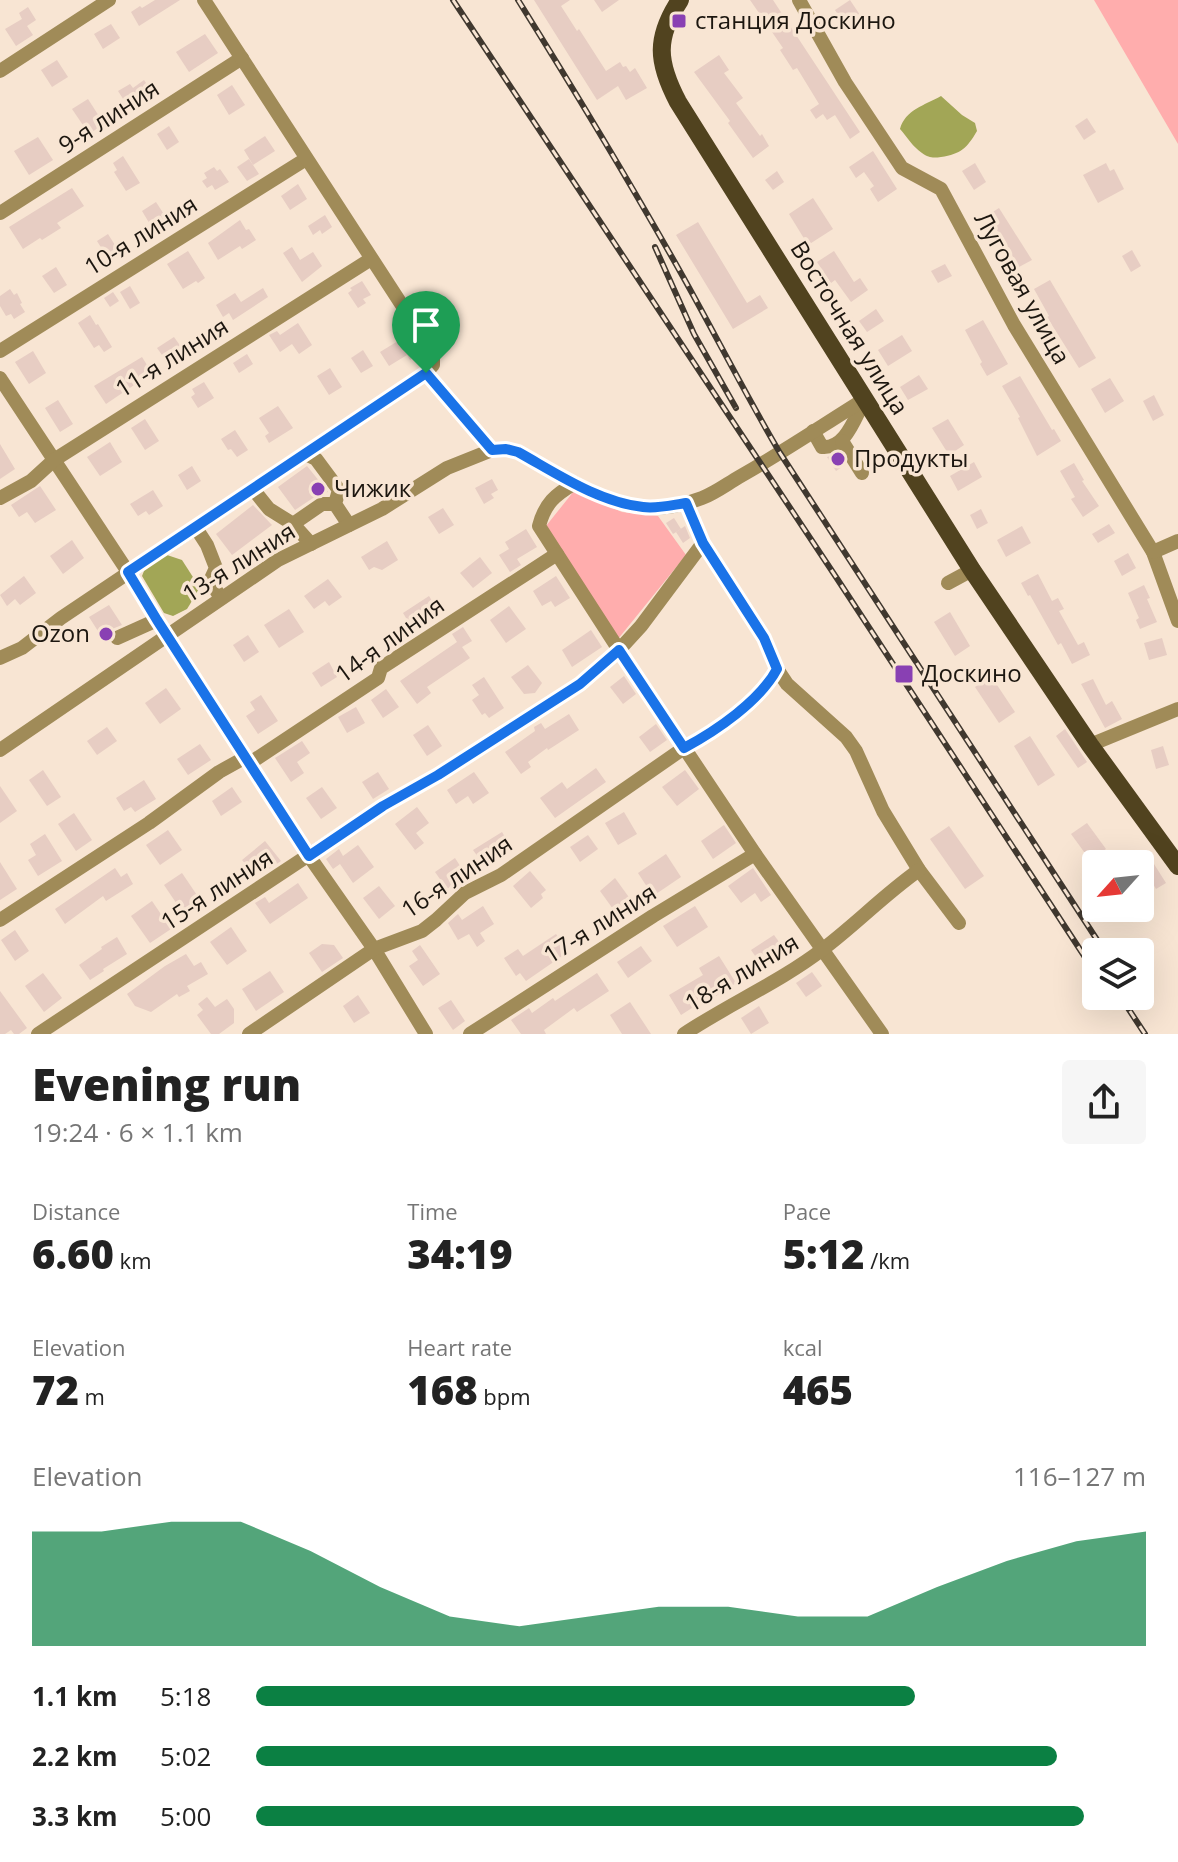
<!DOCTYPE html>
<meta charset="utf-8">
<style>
body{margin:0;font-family:"Open Sans",sans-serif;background:#f6f6f6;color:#222;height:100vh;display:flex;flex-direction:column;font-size:30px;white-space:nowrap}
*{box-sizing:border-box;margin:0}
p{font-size:26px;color:#767676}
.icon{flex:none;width:44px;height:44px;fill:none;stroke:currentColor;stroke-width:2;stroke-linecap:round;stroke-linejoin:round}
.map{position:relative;height:1034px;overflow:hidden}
.sheet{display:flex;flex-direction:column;background:#fff;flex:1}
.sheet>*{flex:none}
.needle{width:52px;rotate:243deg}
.buttons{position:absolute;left:1082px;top:850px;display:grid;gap:16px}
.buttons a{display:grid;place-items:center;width:72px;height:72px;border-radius:8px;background:#fff;box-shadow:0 8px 32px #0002;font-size:40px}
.pin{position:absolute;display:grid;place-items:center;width:68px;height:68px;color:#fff;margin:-82px -34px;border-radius:50% 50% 50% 0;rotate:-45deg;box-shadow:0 0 8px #0007}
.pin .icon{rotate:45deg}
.round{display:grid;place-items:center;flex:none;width:84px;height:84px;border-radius:8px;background:#f6f6f6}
.overview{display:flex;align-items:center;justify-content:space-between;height:136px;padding:0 32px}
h1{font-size:44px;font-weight:800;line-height:60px}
.figures{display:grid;grid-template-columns:repeat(3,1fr);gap:12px;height:136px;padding:8px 32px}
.figures div{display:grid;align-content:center}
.figures b{font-size:40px;font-weight:800}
.figures small{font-size:22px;font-weight:400}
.figures p{font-size:22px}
.chart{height:224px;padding:16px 32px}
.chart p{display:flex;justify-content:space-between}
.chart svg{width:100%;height:144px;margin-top:8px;fill:#0b8043;opacity:.7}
ul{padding:0 32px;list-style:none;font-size:26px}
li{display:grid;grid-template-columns:128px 96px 1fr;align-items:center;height:60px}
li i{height:20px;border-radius:10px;background:#0b8043}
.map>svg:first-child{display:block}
.green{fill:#ffadad}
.water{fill:#a2a656}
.building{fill:#e7cdc3}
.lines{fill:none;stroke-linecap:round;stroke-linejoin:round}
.minor{stroke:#a08b58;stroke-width:14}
.major{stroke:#51431f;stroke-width:18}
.rail-casing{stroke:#40382f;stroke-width:6}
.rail{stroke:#f8e5d3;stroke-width:3;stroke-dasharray:9;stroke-linecap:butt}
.route-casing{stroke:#fff;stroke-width:16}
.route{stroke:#1a73e8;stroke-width:10}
.poi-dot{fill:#8940b3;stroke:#f8e5d3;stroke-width:3}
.labels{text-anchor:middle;stroke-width:7;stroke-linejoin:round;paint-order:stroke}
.poi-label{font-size:24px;fill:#1c160f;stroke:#f8e5d3;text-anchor:start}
.street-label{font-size:24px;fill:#1c160f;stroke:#f8e5d3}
</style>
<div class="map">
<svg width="1178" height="1034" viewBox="0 0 1178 1034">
<rect width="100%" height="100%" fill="#f8e5d3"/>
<g class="green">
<polygon points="1094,0 1178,0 1178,144"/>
<polygon points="574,491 622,512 658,516 686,555 618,639 546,526"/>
</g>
<g class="water">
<path d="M941 96 962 115 975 123 977 131C967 148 961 154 941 157 933 158 929 158 922 153 913 147 907 137 900 129 905 110 925 105 941 96Z"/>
<polygon points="167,555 182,560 200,588 187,609 173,616 164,613 142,576 146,566"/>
</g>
<g class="building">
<polygon points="155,0 180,0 139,26 131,12 140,6 142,8"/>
<polygon points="534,0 570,0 561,6 577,31 579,29 606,71 620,62 623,67 626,66 630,72 635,68 647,88 626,100 618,86 597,100"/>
<polygon points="594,0 619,0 602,12"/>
<polygon points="750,0 773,0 860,132 850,139 835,115 827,120 823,114 816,119 810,110 819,104 797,68 793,70 780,50 783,48"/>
<polygon points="850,0 862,18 846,28 835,10"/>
<polygon points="28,7 36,20 27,26 33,35 16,46 5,29 22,19 19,13"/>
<polygon points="111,24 120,38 103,49 94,34"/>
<polygon points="205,34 218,53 189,72 176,52"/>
<polygon points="719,55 729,70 724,73 743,98 736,103 760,136 762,134 769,146 753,158 728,123 730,121 694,72"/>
<polygon points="57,60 68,77 52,87 41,70"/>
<polygon points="144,80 154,95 131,111 118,91 130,84 133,88"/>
<polygon points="232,85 245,105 229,115 217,95"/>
<polygon points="88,99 104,124 89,134 72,109"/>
<polygon points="1087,118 1096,132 1084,140 1075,126"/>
<polygon points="169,126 179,142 167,150 157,134"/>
<polygon points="265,136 275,151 253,165 244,150"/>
<polygon points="38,137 53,160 29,175 14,151"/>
<polygon points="873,151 897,189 878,202 870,189 874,186 864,172 856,178 849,167"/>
<polygon points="123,156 140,183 126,191 114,172 117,170 113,163"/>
<polygon points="249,159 259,174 247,181 237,167"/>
<polygon points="975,163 986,182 974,190 962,171"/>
<polygon points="1106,163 1110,171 1114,169 1124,189 1098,203 1083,175"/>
<polygon points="214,167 217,171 220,169 229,182 215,190 212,185 207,188 202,181 207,178 204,173"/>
<polygon points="777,171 784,182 773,190 765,180"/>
<polygon points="298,184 307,199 290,210 281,196"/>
<polygon points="72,188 84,206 57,223 61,228 42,240 40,238 23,249 9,227"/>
<polygon points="813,198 833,229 808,245 789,214"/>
<polygon points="156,202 169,222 154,231 142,211"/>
<polygon points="999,208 1032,260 1019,267 988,215"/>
<polygon points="325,215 332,227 322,234 320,230 313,235 308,226"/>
<polygon points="240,220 246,230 249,229 256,240 242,249 240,246 218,260 208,243"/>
<polygon points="698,222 747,303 760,295 768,308 733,329 676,235"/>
<polygon points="108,234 120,253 109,260 97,241"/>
<polygon points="292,247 300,260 313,252 322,266 302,282 283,253"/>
<polygon points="1132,250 1141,266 1131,272 1122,256"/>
<polygon points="188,251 205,278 198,283 196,281 183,289 167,264"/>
<polygon points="834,251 854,282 860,278 868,290 851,302 835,280 831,283 817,262"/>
<polygon points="945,264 952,276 938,283 931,271"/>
<polygon points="56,267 67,285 54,293 42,276"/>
<polygon points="1050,280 1096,358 1079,368 1047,317 1049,316 1034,289"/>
<polygon points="362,281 371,295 363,299 366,303 358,308 348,293 352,290 350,288"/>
<polygon points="130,286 140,303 130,309 120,292"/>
<polygon points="263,288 268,297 233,320 229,313 223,317 216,305 235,293 241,302"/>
<polygon points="10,289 14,295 17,293 22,303 20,304 25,312 14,319 11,314 6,316 0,306 0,296"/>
<polygon points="113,292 119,301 110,307 104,298"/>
<polygon points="876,309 884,321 867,332 859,321"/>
<polygon points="90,315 96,325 98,324 112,347 104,352 99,345 94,348 78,323"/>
<polygon points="983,320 1008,364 987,376 980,364 982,362 965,330"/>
<polygon points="298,323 312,345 299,354 292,344 280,352 269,335 277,331 280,335"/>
<polygon points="902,335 912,351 888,366 878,350"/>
<polygon points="174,337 184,351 167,362 157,348"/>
<polygon points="398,341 401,346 409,341 417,355 410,360 407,355 389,366 380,352"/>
<polygon points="363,350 373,366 361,373 351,358"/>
<polygon points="33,351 46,373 29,384 15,362"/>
<polygon points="247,354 253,364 239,373 233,363"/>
<polygon points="142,357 152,373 106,404 94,386"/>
<polygon points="330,368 342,387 329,395 317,376"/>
<polygon points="919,375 928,389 908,400 900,387"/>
<polygon points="1020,376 1052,430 1054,429 1061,441 1037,456 1018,418 1020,417 1002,386"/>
<polygon points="1110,378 1124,401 1105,413 1091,389"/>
<polygon points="204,382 214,398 198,408 191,397 195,394 192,389"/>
<polygon points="1154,395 1164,415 1153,421 1143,401"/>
<polygon points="58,400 73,424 60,432 45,408"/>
<polygon points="278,406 293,428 269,443 265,436 269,433 259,418"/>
<polygon points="145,419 159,441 145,450 131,428"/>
<polygon points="948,419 964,445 949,455 932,428"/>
<polygon points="235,430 248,450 237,457 231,449 228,450 221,439"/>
<polygon points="110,442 122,462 100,476 87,457"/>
<polygon points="0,444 15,469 0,479"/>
<polygon points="838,454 845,465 836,471 827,457"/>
<polygon points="974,462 982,477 958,491 950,476"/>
<polygon points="1074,463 1084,480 1082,481 1099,506 1083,517 1071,499 1075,497 1060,471"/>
<polygon points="192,466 201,481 187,490 178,475"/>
<polygon points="307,466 328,492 316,496 295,510 278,487"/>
<polygon points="492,479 498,490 491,494 494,498 484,504 475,488"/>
<polygon points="40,486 56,510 35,523 27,512 19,517 11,505"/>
<polygon points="153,490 163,506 149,515 146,511 138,516 130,504"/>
<polygon points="253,505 272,525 232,555 216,534"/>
<polygon points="443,508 454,525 439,534 428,517"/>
<polygon points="981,509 988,523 977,529 970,515"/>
<polygon points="674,518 681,529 673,534 666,523"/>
<polygon points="1109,524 1115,533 1098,543 1092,534"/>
<polygon points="685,526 690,538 683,543 676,532"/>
<polygon points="1022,526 1031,543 1006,557 997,540"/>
<polygon points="526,529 537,547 517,559 521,565 510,572 499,555 509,549 505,542"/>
<polygon points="72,540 84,558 63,574 50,556"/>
<polygon points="387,541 398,560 382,570 374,567 369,570 361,557"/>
<polygon points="1128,553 1136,568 1122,576 1114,561"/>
<polygon points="480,557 492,573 473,588 460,573"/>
<polygon points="1038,574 1052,601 1058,598 1064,609 1059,611 1078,645 1084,642 1090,655 1072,664 1061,643 1058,645 1030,595 1028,596 1021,583"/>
<polygon points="24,576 36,593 20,605 15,599 7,606 0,595"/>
<polygon points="556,576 570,598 555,607 551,601 542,606 533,591"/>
<polygon points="328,579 342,597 329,606 325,601 314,609 304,596"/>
<polygon points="1144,585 1150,598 1147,599 1157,622 1140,629 1136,620 1139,618 1128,593"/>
<polygon points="429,596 440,614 432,619 411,626 403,613"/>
<polygon points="109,605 122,625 112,629 103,639 89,617"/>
<polygon points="509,606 526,629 506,643 490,620"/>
<polygon points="289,609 304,632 279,648 264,625"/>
<polygon points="950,612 970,646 955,656 934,622"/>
<polygon points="463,627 472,641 462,647 470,658 427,687 431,693 417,704 400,681 457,642 452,634"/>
<polygon points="591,630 602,647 572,667 562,650"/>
<polygon points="248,635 259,652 244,662 233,645"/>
<polygon points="1162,638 1167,655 1149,660 1144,643"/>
<polygon points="329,662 337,677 321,687 312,673"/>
<polygon points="528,665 542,683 535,693 524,694 511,677"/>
<polygon points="624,676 636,694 623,704 610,687"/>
<polygon points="991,676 1015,712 999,723 975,687"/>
<polygon points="484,677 504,708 489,718 485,713 482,715 472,700 479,695 472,685"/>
<polygon points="1093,679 1106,705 1112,701 1122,719 1105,728 1081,684"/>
<polygon points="166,688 181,709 160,724 145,703"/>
<polygon points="386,689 399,707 383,718 371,700"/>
<polygon points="261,695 278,721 258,734 246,716 255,710 250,702"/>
<polygon points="356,707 365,723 347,733 338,717"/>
<polygon points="569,714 579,730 548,750 547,748 528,762 531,767 521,774 505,752 535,731 534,727 541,723 545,729"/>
<polygon points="656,724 667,740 650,752 639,737"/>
<polygon points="428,725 442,746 427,756 413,735"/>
<polygon points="107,727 117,741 97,755 87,741"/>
<polygon points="1065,729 1087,762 1078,768 1056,736"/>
<polygon points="1030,736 1055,775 1038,786 1014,746"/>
<polygon points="302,741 310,753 297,762 304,773 291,782 275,758"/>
<polygon points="200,744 211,760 188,775 177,759"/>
<polygon points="1163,746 1169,765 1156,769 1151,750"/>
<polygon points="596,768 606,782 555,818 540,798 562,782 567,789"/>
<polygon points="43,770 61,797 47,806 29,780"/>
<polygon points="685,770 699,789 677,806 662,787"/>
<polygon points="378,772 389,789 373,799 362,782"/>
<polygon points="474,772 489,793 473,804 468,796 456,804 447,790"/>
<polygon points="144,780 156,799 135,812 131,807 124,811 116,798"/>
<polygon points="0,786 17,811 0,823"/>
<polygon points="232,787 242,802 221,816 212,801"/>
<polygon points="322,787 337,808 321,819 306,798"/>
<polygon points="417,807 429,823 416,833 424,843 415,850 395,824"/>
<polygon points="624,812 637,834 618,845 605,823"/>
<polygon points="74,813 92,840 76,851 58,824"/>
<polygon points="1087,823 1106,849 1090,860 1071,834"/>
<polygon points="724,825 736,843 713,859 701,841"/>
<polygon points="949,826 984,876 965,889 930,839"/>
<polygon points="168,830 182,850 160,865 146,845"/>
<polygon points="502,832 511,847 483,864 473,850"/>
<polygon points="45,834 62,861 38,876 28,860 36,855 30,844"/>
<polygon points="588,835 598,849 580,862 570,847"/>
<polygon points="265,841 281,861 266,871 262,866 253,873 242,860"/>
<polygon points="358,845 374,867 353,883 340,864 333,869 326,859 339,849 343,856"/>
<polygon points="666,854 681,877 653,896 638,873"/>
<polygon points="455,858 466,875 447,889 435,872"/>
<polygon points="0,862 17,889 0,900"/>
<polygon points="1154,864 1166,883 1156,889 1145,870"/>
<polygon points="115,868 121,877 127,873 133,884 106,901 103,896 65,924 55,909"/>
<polygon points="753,868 771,895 761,902 755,893 741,903 728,886"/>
<polygon points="530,871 546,890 541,894 543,898 531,908 513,886"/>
<polygon points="182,873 203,904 185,916 164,885"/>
<polygon points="615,878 636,907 621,920 600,891"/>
<polygon points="298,883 308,898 270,924 255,903 265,897 269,903"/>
<polygon points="379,886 395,906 379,919 363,898"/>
<polygon points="152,901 171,929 150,943 131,916"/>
<polygon points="483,906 494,924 480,933 485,941 477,947 469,934 458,940 448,923 458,914 462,920"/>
<polygon points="695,906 708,927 677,947 663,926"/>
<polygon points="231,927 247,951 227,965 210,942"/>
<polygon points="15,930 29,951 15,961 1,940"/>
<polygon points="556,934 568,952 526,981 520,973 516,976 504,958 518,949 523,956"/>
<polygon points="774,935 785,950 762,966 751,950"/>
<polygon points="117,937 127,954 103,969 104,971 90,980 79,965 102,949 101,947"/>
<polygon points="322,944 334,945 343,958 322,972 309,953"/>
<polygon points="420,945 440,974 423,986 409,966 418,960 412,951"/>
<polygon points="641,946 652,961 628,978 617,962"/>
<polygon points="186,954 194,966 201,962 208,974 187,986 190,991 179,997 177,994 151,1012 135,1006 127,994 165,966"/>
<polygon points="719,956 736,983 716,996 714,994 681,1015 669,995 703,975 699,968"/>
<polygon points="270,971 284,992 256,1011 242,989"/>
<polygon points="812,972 822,986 806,997 796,983"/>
<polygon points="43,973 62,998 44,1012 25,986"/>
<polygon points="597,973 609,991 577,1012 574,1008 544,1030 546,1034 521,1034 511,1020 529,1008 532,1013 553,998 555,1001"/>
<polygon points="0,991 27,1028 19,1034 14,1034 11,1030 5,1034 0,1034"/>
<polygon points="358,995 370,1013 354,1023 343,1006"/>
<polygon points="207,997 215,1007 227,999 234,1009 234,1023 219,1034 211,1034 197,1015 203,1010 198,1004"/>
<polygon points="451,1000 465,1021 453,1030 438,1008"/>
<polygon points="630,1002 651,1034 622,1034 610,1015"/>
<polygon points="759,1006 769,1023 751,1034 741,1018"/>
</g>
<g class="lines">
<g class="minor">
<polyline points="799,0 845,82 902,168 941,189 1014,325 1153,552 1178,621"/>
<polyline points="0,71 109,0"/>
<polyline points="0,213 242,58"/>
<polyline points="0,351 306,159"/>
<polyline points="426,373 492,450"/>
<polyline points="0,378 128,572 157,620 309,856 374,949 426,1034"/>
<path d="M813 431 822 447C845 449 854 420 863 403"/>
<polyline points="842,441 862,473"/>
<polyline points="305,454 316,459 339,490 335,504 349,525"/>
<path d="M575 483C555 495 545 503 539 526L619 650 755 854 882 1034"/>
<polyline points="253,489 269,509 293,524 311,544"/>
<polyline points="0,498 31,481 54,460 371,259"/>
<polyline points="686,503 703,543 764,638 777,669 787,684 846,737 856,751 883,811 919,870 959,923"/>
<polyline points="293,524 322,504 335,504"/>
<polyline points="196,528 207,545 216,568 210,581 221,598"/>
<polyline points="1153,552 1178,541"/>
<polyline points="948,583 972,570"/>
<polyline points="117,638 157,620"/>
<polyline points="0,658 22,648 61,618 426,373 433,365 433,353 204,0"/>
<polyline points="1090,745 1178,709"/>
<path d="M0 750 278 560 382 509 447 468 492 450 506 449 518 452C556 473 597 501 641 507 660 510 684 505 702 498 715 493 727 484 739 477 782 453 823 425 865 399"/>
<polyline points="250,763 378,678 381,668 557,554"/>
<polyline points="0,920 149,823 219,772 246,757"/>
<polyline points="38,1034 383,806 438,775 580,684 619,650 641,626 703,543"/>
<path d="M249 1034 374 949 422 931 436 920 465 893 501 875 684 748C716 731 760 701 777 669"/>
<polyline points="470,1034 653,916 755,854"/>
<path d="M684 1034C729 1004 780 982 823 949 856 924 885 894 919 870"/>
</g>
<path class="major" d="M680 0C655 38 657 62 678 102L972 570 1090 745 1178 866"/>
<g class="rail-casing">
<g id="rail">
<polyline points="453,0 836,577 1096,974"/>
<path d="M518 0C573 88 626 176 677 266 712 328 744 392 780 453L1105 952"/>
<polyline points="655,247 694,334 736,408"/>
<polyline points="1120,996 1145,1034"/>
</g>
</g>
<use href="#rail" class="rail"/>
</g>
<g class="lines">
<g class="route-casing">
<path id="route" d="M426 373 492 450 506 449 518 452C556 473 598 502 643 507 657 509 672 505 686 503L703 543 764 638 777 669C760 701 716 731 684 748L619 650 580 684 438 775 383 806 309 856 157 620 128 572Z"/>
</g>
<use href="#route" class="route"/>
</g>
<g class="poi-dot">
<rect x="671" y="13" width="16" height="16" rx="4"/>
<circle cx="838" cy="459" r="8"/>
<circle cx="318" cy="489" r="8"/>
<circle cx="106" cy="634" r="8"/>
<rect x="894" y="664" width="20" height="20" rx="4"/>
</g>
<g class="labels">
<g class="poi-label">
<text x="695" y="29">станция Доскино</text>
<text x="854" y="467">Продукты</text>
<text x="334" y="497">Чижик</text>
<text x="90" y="642" text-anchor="end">Ozon</text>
<text x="922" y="682">Доскино</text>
</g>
<g class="street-label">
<text transform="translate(109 117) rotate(-33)" y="8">9-я линия</text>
<text transform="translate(141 236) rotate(-32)" y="8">10-я линия</text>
<text transform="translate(1022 288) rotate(61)" y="8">Луговая улица</text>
<text transform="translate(849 328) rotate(58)" y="8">Восточная улица</text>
<text transform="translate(172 358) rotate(-32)" y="8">11-я линия</text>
<text transform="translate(239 563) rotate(-32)" y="8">13-я линия</text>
<text transform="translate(390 640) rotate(-36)" y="8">14-я линия</text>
<text transform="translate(457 877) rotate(-34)" y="8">16-я линия</text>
<text transform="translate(217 890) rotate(-33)" y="8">15-я линия</text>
<text transform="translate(600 924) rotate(-32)" y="8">17-я линия</text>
<text transform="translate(742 973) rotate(-31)" y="8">18-я линия</text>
</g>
</g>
</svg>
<div class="buttons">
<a><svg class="needle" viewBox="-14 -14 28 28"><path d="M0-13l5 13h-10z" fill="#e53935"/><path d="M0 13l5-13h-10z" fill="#767676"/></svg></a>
<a><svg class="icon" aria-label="layers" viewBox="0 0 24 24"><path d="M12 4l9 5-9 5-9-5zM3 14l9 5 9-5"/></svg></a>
</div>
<div class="pin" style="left:426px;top:373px;background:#1e9e55"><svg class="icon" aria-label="arrive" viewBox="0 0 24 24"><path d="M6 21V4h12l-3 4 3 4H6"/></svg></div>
</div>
<section class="sheet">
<div class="overview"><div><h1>Evening run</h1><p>19:24 · 6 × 1.1 km</p></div><a class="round"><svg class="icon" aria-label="share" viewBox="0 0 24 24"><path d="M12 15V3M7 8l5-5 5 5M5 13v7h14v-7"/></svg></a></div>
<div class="figures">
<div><p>Distance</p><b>6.60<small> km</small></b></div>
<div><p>Time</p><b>34:19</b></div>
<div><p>Pace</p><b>5:12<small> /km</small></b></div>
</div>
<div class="figures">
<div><p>Elevation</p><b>72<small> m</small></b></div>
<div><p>Heart rate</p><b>168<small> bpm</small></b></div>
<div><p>kcal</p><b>465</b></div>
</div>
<div class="chart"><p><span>Elevation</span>116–127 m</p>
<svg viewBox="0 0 160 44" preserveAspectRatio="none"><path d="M0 44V9L10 9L20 6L30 6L40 15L50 26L60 35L70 38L80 35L90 32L100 32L110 35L120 35L130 26L140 18L150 12L160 9V44z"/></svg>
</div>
<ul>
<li><b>1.1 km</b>5:18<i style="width:74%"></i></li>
<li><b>2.2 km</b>5:02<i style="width:90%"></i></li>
<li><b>3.3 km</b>5:00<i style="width:93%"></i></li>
</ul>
</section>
